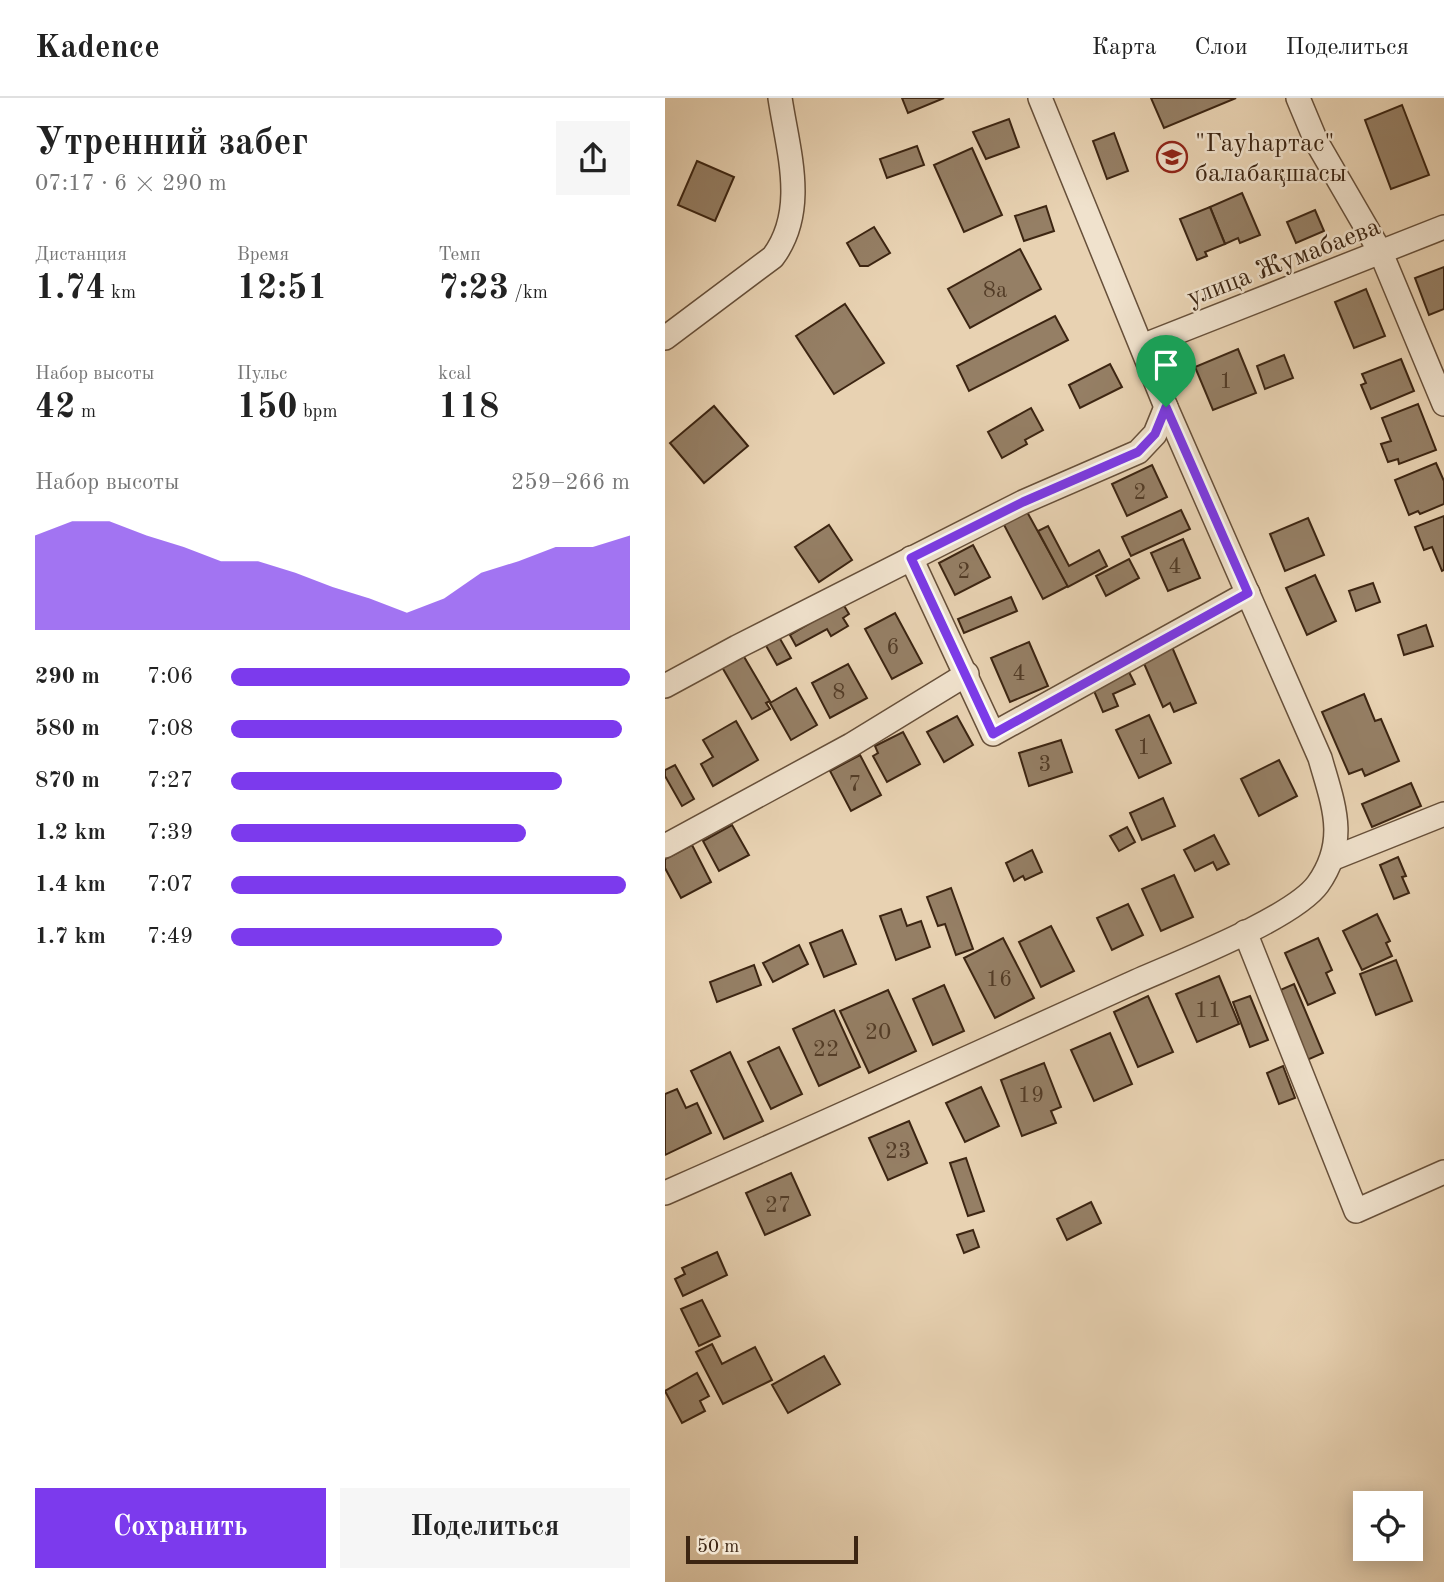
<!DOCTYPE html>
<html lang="ru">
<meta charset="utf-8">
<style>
body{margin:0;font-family:"Old Standard TT",serif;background:#f6f6f6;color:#222;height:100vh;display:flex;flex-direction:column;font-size:26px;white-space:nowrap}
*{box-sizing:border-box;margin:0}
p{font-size:23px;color:#767676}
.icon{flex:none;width:38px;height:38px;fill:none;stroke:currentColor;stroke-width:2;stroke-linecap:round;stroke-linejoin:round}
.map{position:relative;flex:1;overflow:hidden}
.side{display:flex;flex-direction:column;background:#fff;width:665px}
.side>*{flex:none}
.tools{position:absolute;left:688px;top:1393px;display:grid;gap:14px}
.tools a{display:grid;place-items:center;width:70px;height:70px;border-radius:0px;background:#fff;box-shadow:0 4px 18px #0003;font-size:35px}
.scale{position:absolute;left:21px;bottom:18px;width:172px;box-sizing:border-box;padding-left:7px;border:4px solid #3c2512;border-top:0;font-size:19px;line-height:24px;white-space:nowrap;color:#3c2512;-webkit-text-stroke:5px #f0e2cd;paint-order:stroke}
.pin{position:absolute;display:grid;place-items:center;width:60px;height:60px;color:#fff;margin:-72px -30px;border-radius:50% 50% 50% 0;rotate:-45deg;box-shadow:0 0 7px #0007}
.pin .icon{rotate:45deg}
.round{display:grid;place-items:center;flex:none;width:74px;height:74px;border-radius:0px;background:#f6f6f6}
.headline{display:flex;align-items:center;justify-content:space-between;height:119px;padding:0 35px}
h1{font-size:38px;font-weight:800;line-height:52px}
.stats{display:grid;grid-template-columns:repeat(3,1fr);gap:10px;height:119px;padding:7px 35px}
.stats div{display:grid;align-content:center}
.stats b{font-size:35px;font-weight:800}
.stats small{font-size:19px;font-weight:400}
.stats p{font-size:19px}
.chart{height:196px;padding:14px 35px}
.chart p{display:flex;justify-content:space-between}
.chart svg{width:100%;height:126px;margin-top:7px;fill:#7c3aed;opacity:.7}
.action{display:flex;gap:14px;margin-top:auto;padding:14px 35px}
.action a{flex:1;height:80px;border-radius:0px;background:#7c3aed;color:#fff;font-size:28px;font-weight:800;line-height:80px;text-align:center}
.action a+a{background:#f6f6f6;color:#222}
ul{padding:0 35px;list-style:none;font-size:23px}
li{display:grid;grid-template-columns:112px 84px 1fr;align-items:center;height:52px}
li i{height:18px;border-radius:9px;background:#7c3aed}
header{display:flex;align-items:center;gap:42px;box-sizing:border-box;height:98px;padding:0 35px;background:#fff;border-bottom:2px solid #e0e0e0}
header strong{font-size:33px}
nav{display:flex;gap:38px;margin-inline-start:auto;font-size:24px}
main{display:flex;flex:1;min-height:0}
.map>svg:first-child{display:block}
.building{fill:#957f65;stroke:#3c2512;stroke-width:2}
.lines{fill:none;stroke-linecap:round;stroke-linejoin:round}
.street-casing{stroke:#67503a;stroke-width:26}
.street{stroke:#f0e2cd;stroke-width:23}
.route-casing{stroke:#fff;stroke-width:14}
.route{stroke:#7c3aed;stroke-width:9}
.labels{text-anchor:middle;stroke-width:5;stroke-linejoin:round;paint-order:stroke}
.number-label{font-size:23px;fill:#523c27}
.poi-label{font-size:26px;fill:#3c2512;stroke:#f0e2cd;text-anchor:start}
.street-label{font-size:26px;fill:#3c2512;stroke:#f0e2cd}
</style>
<header>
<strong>Kadence</strong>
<nav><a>Карта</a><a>Слои</a><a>Поделиться</a></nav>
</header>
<main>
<section class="side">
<div class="headline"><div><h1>Утренний забег</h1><p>07:17 · 6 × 290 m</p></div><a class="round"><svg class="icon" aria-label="share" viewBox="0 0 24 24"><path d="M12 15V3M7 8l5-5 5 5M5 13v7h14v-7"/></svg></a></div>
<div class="stats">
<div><p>Дистанция</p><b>1.74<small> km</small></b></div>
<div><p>Время</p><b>12:51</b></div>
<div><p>Темп</p><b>7:23<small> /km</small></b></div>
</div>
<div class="stats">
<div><p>Набор высоты</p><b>42<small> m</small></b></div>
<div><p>Пульс</p><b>150<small> bpm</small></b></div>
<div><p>kcal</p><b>118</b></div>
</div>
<div class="chart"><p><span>Набор высоты</span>259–266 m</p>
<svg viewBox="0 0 160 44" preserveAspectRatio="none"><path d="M0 44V11L10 6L20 6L30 11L40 15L50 20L60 20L70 24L80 29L90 33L100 38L110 33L120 24L130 20L140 15L150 15L160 11V44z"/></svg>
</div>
<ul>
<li><b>290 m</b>7:06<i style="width:100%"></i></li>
<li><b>580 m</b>7:08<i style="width:98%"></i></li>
<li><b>870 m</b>7:27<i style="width:83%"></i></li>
<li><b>1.2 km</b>7:39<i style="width:74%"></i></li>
<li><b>1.4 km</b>7:07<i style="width:99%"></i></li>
<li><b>1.7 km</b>7:49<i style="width:68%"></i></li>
</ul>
<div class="action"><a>Сохранить</a><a>Поделиться</a></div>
</section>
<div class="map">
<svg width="779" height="1484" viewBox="0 0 779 1484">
<rect width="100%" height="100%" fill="#e8d2b2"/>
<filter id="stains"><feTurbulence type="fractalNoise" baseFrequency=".00286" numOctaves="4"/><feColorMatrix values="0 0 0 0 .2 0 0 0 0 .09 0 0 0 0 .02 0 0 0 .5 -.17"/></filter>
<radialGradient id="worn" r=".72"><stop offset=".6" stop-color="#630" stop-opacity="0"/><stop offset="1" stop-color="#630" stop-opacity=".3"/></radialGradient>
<g class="building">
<polygon points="237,0 279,0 243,15"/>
<polygon points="486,0 571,0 499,30"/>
<polygon points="737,7 764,77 726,91 700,22"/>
<polygon points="344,21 354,49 321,61 308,34"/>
<polygon points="449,35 463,73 442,81 428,43"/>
<polygon points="252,48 259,67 222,80 215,61"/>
<polygon points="307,50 337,117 299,134 269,67"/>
<polygon points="32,63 69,79 50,123 13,107"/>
<polygon points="577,95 595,137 575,145 573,140 560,146 545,109"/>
<polygon points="381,108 389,133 359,143 350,118"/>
<polygon points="545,109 560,146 540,154 542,158 532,162 515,121"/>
<polygon points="650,112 659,133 631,145 622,124"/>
<polygon points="209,129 225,155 203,168 195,168 182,145"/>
<polygon points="355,151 376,191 305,230 283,191"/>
<polygon points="779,169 779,211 764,217 750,180"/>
<polygon points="701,191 720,238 689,250 670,204"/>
<polygon points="180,206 219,265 169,296 131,238"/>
<polygon points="390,218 403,242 304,293 292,268"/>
<polygon points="573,251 591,295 548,312 530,269"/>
<polygon points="619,257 628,280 600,291 592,268"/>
<polygon points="736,261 749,293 706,311 696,287 701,285 697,276"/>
<polygon points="445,266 457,289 415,310 404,287"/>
<polygon points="753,306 771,352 734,366 733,361 723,364 716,346 726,343 717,320"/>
<polygon points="49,308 83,348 39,385 5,345"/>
<polygon points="366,310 378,332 360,342 362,346 337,360 323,334"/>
<polygon points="771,365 779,383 779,406 755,416 753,413 744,417 730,382"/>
<polygon points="487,367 502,399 462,418 447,386"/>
<polygon points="361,412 403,488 378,501 338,425"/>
<polygon points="516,412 525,431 466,458 457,439"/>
<polygon points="779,418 779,472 777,473 767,449 759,452 750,429"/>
<polygon points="643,420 659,457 620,473 605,436"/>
<polygon points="164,427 187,462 154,484 130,449"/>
<polygon points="383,428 404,468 434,452 442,468 403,489 373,433"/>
<polygon points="518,441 535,480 503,493 486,455"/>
<polygon points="308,447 325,479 290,497 274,465"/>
<polygon points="464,461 474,480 441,498 431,478"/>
<polygon points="650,477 671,523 642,537 621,490"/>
<polygon points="708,485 715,504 691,513 684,493"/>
<polygon points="346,499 352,513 299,535 293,521"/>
<polygon points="178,506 184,516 178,520 183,528 166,538 162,531 131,548 125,537"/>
<polygon points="230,515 257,565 227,581 200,531"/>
<polygon points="761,527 768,548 739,557 733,537"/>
<polygon points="114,539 126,560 112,567 100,546"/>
<polygon points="364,544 383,588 345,604 326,560"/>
<polygon points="507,549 531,605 509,614 505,605 498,609 477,561"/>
<polygon points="78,557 105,603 101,605 105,611 87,621 57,569"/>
<polygon points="183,566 202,600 165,620 147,585"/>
<polygon points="462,570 470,586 448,596 453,608 438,614 426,586"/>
<polygon points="131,590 152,627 126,642 105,605"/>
<polygon points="699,596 710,623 716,621 734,663 700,678 697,671 684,676 657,614"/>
<polygon points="484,617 506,665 474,680 451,632"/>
<polygon points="292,618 308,647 279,664 262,634"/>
<polygon points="71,623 93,662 48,688 36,666 48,659 38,642"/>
<polygon points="238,634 255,666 222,684 208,658 213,655 210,648"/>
<polygon points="396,642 407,674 364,688 354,655"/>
<polygon points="195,657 216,697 186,713 165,673"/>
<polygon points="614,662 632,698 594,718 576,681"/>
<polygon points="10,667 29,701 17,708 0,678 0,672"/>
<polygon points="746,685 756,708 707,729 697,706"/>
<polygon points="498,700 510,728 477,742 465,715"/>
<polygon points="67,727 84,757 54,773 38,743"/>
<polygon points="462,729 470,744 454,753 445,738"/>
<polygon points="549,737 564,766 552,772 548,764 530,773 519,752"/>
<polygon points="27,747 46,784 16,800 0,770 0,761"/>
<polygon points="367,752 377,774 360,782 358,778 349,783 341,765"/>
<polygon points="733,759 741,778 737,779 744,795 729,801 715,767"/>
<polygon points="509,777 528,819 496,833 477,791"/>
<polygon points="286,790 308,851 291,857 280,826 273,828 262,799"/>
<polygon points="463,806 478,837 447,852 432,820"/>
<polygon points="236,811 242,828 256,823 265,849 231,862 215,818"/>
<polygon points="712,816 725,843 721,845 727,858 697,872 678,833"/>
<polygon points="386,828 409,873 376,889 354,844"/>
<polygon points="177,832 191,866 159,879 145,845"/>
<polygon points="338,840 369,900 330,920 299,860"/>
<polygon points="653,840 667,872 661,875 670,895 643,907 620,855"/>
<polygon points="134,847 143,866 108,884 98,865"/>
<polygon points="731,862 747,903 711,917 695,876"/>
<polygon points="89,867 96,887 52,904 45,884"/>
<polygon points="554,878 574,926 532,944 511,896"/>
<polygon points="629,886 658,955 642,962 613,893"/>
<polygon points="279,887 299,933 268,947 248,901"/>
<polygon points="223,892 251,953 204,975 175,913"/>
<polygon points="483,898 508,954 473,969 449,914"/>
<polygon points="585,898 603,942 585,949 568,904"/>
<polygon points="169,912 195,969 154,988 128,931"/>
<polygon points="445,935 467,986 429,1003 406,952"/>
<polygon points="114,949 137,996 106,1011 83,964"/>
<polygon points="65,954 98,1023 59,1041 26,973"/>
<polygon points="379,965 396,1009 386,1013 391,1025 357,1038 336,982"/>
<polygon points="618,968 630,1000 614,1006 602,975"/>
<polygon points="316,989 334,1028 300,1044 281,1005"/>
<polygon points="12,991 21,1010 32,1005 46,1035 0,1057 0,996"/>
<polygon points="244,1023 262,1065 223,1082 204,1040"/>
<polygon points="301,1060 319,1113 303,1118 285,1065"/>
<polygon points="126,1075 145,1117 100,1137 81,1095"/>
<polygon points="426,1104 436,1125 402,1142 392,1121"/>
<polygon points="308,1132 314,1149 299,1155 292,1137"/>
<polygon points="52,1154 62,1177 18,1198 10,1181 20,1176 17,1170"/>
<polygon points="37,1202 55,1238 34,1248 16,1211"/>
<polygon points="47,1246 57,1266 90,1249 107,1282 58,1306 31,1254"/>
<polygon points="159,1258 175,1286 123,1315 107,1287"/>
<polygon points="32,1275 44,1298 35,1303 40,1313 17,1325 0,1293"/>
</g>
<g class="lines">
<g class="street-casing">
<g id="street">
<polyline points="633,0 651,43 716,155 779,306"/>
<path d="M0 240 108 159C143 112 123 53 115 0"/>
<polyline points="477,248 779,129"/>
<polyline points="246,460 328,636 583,495"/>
<polyline points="0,588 72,549 358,404 473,354 490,336 501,309"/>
<polyline points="0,748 186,647 302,576"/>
<polyline points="669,760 779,716"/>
<polyline points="580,834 691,1113 779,1074"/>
<path d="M0 1095C155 1027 309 957 463 887 507 867 628 821 653 786 684 742 668 706 655 660L501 309 375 0"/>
</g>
</g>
<use href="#street" class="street"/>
</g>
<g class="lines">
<g class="route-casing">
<polygon id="route" points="501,309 583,495 328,636 246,460 358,404 473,354 490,336"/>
</g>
<use href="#route" class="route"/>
</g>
<defs>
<g id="school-ring" transform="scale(1.575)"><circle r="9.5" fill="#f0e2cd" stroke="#8f2418" stroke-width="1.5"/><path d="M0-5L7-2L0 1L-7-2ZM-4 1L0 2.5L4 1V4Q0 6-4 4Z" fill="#8f2418"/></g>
</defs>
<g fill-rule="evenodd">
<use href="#school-ring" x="507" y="59"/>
</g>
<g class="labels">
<g class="number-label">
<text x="330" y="199">8а</text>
<text x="561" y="290">1</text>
<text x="475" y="401">2</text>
<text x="510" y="475">4</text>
<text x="299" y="480">2</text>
<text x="228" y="556">6</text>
<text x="354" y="582">4</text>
<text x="174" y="601">8</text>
<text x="479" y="656">1</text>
<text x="380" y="673">3</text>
<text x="190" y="693">7</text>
<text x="334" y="888">16</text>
<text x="543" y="919">11</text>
<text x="213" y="941">20</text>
<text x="161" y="958">22</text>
<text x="366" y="1004">19</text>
<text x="233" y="1060">23</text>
<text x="113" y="1114">27</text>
</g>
<g class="poi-label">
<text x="530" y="53">"Гауһартас"<tspan x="530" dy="30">балабақшасы</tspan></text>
</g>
<g class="street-label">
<text transform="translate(618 163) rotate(-21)" y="9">улица Жумабаева</text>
</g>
</g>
<rect width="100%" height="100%" filter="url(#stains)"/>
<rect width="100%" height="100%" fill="url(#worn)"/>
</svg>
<div class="tools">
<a><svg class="icon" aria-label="locate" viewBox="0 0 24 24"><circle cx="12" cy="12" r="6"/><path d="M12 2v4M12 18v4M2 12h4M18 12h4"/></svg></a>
</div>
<div class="scale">50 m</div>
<div class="pin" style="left:501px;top:309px;background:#1e9e55"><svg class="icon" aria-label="arrive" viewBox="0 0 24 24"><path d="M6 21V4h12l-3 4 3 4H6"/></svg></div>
</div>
</main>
